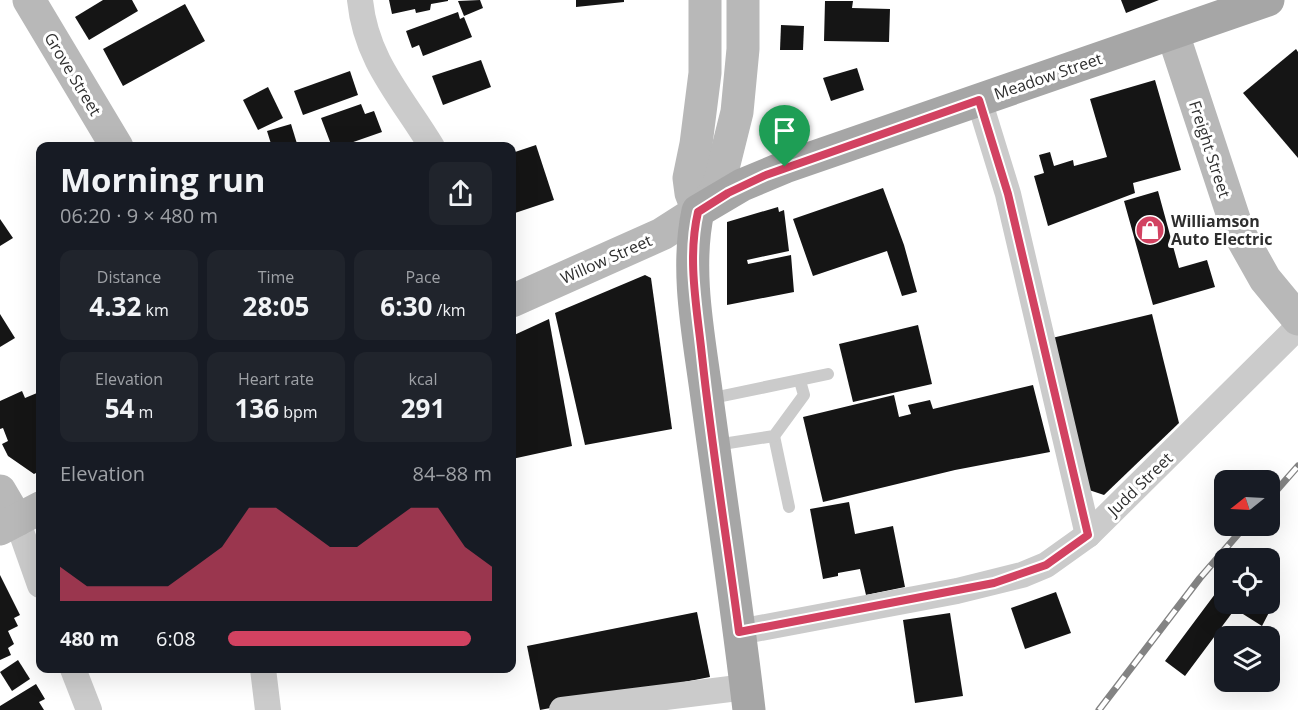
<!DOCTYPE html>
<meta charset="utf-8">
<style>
body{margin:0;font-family:"Open Sans",sans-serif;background:#20242c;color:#f1f3f6;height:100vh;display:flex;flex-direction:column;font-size:22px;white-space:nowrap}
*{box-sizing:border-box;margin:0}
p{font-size:20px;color:#9ea1a6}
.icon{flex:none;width:33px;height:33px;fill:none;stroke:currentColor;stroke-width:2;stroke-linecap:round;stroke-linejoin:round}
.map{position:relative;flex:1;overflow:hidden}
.panel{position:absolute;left:36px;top:142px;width:480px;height:531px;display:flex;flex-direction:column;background:#171b24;border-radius:12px;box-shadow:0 6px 24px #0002}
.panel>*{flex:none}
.needle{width:39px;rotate:252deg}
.tools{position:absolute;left:1214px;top:470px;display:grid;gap:12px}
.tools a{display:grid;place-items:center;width:66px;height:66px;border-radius:12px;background:#171b24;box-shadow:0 6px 24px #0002;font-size:30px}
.pin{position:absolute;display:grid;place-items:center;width:51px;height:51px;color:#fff;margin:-62px -26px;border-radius:50% 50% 50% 0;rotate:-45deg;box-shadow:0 0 6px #0007}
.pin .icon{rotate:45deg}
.round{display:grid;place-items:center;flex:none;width:63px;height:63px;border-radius:12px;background:#20242c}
.headline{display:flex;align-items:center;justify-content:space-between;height:102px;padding:0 24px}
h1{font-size:33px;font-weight:700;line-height:45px}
.stats{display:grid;grid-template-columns:repeat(3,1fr);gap:9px;height:102px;padding:6px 24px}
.stats div{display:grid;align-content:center;border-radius:12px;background:#20242c;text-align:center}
.stats b{font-size:26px;font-weight:700}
.stats small{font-size:16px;font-weight:400}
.stats p{font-size:16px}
.chart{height:168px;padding:12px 24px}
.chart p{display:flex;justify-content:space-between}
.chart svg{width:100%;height:108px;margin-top:6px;fill:#d24261;opacity:.7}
ul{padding:0 24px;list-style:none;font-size:20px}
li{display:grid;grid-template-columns:96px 72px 1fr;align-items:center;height:45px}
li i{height:15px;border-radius:8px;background:#d24261}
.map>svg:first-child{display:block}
.building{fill:#151515}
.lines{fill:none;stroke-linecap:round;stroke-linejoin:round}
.lane{stroke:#cbcbcb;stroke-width:12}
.street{stroke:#cbcbcb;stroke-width:26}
.secondary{stroke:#b8b8b8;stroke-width:33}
.primary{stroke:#a6a6a6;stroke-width:33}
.rail-casing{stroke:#838383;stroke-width:7}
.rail{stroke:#fff;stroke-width:4.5;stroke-dasharray:14;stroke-linecap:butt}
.route-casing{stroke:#fff;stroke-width:12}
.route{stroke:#d24261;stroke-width:8}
.labels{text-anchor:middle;stroke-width:6;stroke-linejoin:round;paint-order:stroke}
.street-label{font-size:16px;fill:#2e2e2e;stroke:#fff}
.poi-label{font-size:16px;font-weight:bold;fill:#2e2e2e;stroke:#fff;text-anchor:start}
</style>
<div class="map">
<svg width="1298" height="710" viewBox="0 0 1298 710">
<rect width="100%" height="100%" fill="#fff"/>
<g class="building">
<polygon points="103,0 132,0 138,11 89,40 75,17"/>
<polygon points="389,0 448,0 448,1 431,4 430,10 416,13 415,9 392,14"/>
<polygon points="480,0 483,8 464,16 458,1"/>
<polygon points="576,0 624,0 624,2 576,7"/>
<polygon points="1121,0 1159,0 1126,13"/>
<polygon points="825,1 853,1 852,8 890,9 889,42 824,41"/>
<polygon points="185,4 205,41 123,86 103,49"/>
<polygon points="458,12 460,19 464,17 472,37 423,56 419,45 412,48 406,31"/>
<polygon points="781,25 804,26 803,50 780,50"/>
<polygon points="1296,49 1298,52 1298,158 1243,93"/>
<polygon points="481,60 491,87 443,105 432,76"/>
<polygon points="857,68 864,90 831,101 823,78"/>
<polygon points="350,71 358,95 303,115 294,91"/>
<polygon points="1155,80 1181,170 1133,183 1135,193 1048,226 1034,176 1044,173 1039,155 1050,152 1054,166 1073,160 1074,166 1107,157 1090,99"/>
<polygon points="268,87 283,118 258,130 243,100"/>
<polygon points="361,104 365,114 374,111 382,132 339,147 332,147 321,118"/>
<polygon points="291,124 298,147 272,147 267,131"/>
<polygon points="536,145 554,200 512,214 512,153"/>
<polygon points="883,188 904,245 917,292 902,296 887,251 813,276 793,219"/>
<polygon points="1158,191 1179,268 1207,260 1215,287 1153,305 1124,201"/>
<polygon points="778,207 779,212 784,210 789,251 747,260 748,264 791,255 794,292 727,305 727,222"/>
<polygon points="0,219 13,238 0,246"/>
<polygon points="645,275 651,278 672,429 585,445 555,313"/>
<polygon points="0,314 15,338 0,347"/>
<polygon points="1152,314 1179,423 1104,495 1089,490 1052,338"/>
<polygon points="549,319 572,446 512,459 512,336"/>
<polygon points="918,325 932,384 853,402 839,344"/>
<polygon points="1033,385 1050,452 955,470 823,502 803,417 894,395 899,417 911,414 908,405 930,400 933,409"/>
<polygon points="22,391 25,398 37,393 40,402 40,471 34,474 8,456 2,444 8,441 3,428 0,429 0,401"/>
<polygon points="849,502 855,534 893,526 905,587 866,595 860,569 838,573 838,576 823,579 810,509"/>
<polygon points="0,575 20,615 14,618 18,626 8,631 14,644 8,648 11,655 0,660"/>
<polygon points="1224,582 1224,603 1269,603 1269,594 1276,599 1262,626 1235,609 1185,676 1165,661"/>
<polygon points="1056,592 1071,633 1025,649 1011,608"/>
<polygon points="697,612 710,677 540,710 527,646"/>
<polygon points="950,613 963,696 915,703 903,620"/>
<polygon points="18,660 30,679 12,691 0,672"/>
<polygon points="36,684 45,699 39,702 44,710 0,710 0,706"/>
</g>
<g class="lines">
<g class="lane">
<polyline points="708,399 828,374"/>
<polyline points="774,436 789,507"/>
<polyline points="716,445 774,436 804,395 800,381"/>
</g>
<g class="street">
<path d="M360 0C366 61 402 97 432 147"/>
<polyline points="979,100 1008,194 1088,535"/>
<polyline points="17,520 40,585"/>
<polyline points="739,632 957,591 1022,575 1046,565 1088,535 1298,327"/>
<polyline points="73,669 89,710"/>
<polyline points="263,669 268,710"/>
<polyline points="562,710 746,687"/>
</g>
<g class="secondary">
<polyline points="29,0 117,147"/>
<polyline points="1173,34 1238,231 1265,279 1298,319"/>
<polyline points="698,211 691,193 689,178 696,144 705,73 705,0"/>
<polyline points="512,301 662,234 698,211 714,194 720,180 737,112 743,49 743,0"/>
<polyline points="0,491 17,520"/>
<polyline points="0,529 40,508"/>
</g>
<path class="primary" d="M749 710C737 606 721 502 707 398 699 337 685 271 698 211L742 185 785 167 1268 0"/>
<g class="rail-casing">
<g id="rail">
<polyline points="1269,499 1298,466"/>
<polyline points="1099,710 1200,578 1246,525"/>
</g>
</g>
<use href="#rail" class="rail"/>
</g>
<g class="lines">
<g class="route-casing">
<path id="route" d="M979 100 1008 194 1088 535 1046 565 994 583 739 632C727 540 712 449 702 356 697 308 687 259 698 212L728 193 766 175Z"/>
</g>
<use href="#route" class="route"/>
</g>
<defs>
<g id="shop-disc" transform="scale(1.5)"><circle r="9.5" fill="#d24261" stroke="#fff"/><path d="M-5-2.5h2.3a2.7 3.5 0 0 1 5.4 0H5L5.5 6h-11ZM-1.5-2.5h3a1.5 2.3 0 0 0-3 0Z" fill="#fff"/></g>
</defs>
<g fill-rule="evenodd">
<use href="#shop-disc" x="1150" y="230"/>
</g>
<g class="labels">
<g class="street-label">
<text transform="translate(73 74) rotate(59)" y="6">Grove Street</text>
<text transform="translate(1048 76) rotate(-19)" y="6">Meadow Street</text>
<text transform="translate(1210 149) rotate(72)" y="6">Freight Street</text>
<text transform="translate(606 259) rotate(-24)" y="6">Willow Street</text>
<text transform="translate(1140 484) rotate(-44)" y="6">Judd Street</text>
</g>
<g class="poi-label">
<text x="1171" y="227">Williamson<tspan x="1171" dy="18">Auto Electric</tspan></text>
</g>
</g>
</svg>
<div class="tools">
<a><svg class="needle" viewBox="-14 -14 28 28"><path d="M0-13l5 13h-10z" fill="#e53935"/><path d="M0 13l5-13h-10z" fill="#9ea1a6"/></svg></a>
<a><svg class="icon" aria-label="locate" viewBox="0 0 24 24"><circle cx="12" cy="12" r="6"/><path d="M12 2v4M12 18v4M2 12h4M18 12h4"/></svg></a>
<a><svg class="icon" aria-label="layers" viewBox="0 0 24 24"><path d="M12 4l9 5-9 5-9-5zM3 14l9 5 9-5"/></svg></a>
</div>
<div class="pin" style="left:785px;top:167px;background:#1e9e55"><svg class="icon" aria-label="arrive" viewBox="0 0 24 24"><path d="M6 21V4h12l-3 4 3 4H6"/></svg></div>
<section class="panel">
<div class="headline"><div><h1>Morning run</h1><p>06:20 · 9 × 480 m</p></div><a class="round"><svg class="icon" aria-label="share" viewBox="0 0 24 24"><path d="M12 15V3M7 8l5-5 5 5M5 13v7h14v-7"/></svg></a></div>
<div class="stats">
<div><p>Distance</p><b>4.32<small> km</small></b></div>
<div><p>Time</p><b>28:05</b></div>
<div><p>Pace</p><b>6:30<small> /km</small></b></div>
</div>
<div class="stats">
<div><p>Elevation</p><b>54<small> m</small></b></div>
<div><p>Heart rate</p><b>136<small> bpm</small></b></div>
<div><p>kcal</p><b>291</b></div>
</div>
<div class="chart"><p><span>Elevation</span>84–88 m</p>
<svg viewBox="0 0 160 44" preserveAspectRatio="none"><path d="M0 44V30L10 38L20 38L30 38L40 38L50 30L60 22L70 6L80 6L90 14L100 22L110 22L120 14L130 6L140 6L150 22L160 30V44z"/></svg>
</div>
<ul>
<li><b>480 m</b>6:08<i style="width:92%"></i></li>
</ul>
</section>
</div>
